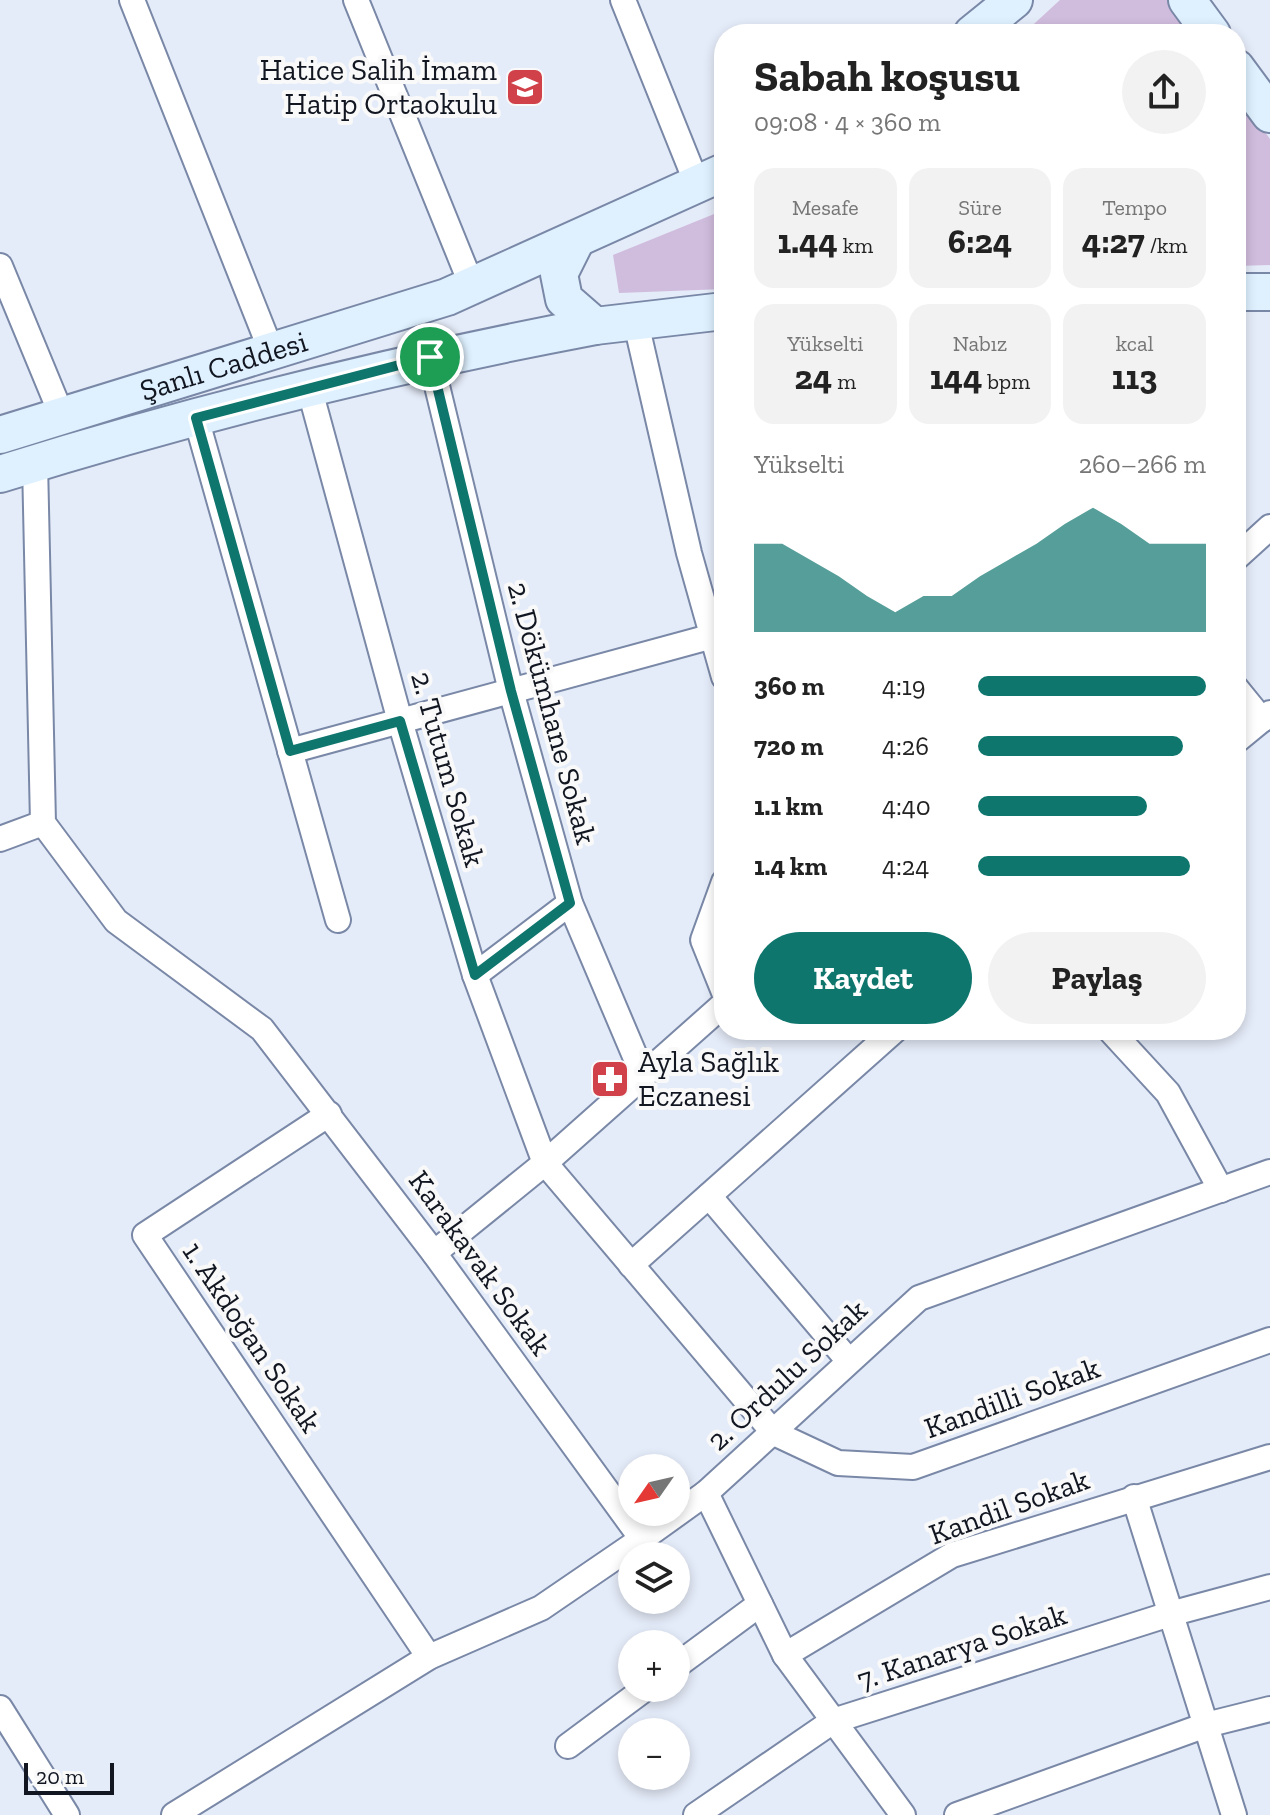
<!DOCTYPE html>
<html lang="tr">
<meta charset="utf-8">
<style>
body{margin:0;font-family:"Zilla Slab",serif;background:#f2f2f2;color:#222;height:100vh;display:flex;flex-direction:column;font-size:30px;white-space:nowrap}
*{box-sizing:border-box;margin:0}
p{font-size:26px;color:#767676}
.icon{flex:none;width:44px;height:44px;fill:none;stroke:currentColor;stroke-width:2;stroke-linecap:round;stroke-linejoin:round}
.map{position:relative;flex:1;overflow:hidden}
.drawer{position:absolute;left:714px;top:24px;width:532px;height:1016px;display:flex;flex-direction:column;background:#fff;border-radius:32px;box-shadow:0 4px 12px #0003}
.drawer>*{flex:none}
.needle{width:52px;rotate:236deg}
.fabs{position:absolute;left:618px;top:1454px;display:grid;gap:16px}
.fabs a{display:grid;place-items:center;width:72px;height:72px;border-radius:50%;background:#fff;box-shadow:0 4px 12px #0003;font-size:40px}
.scale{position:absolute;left:24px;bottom:20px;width:90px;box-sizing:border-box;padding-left:8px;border:4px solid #111621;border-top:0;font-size:22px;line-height:28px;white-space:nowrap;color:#111621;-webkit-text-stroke:6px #f9f9f9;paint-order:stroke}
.pin{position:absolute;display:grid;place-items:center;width:68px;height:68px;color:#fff;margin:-34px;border:4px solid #fff;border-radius:50%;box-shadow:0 2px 8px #0007}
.round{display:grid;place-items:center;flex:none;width:84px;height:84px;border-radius:42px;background:#f2f2f2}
.headline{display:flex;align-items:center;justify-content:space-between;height:136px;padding:0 40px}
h1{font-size:44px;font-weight:700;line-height:60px}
.metrics{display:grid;grid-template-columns:repeat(3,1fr);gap:12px;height:136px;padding:8px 40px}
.metrics div{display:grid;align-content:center;border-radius:20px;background:#f2f2f2;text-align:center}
.metrics b{font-size:34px;font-weight:700}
.metrics small{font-size:22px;font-weight:400}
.metrics p{font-size:22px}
.chart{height:224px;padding:16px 40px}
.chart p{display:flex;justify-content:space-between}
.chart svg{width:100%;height:144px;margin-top:8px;fill:#0f766e;opacity:.7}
.cta{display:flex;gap:16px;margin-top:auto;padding:16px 40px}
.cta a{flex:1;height:92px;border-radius:48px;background:#0f766e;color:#fff;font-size:32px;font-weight:700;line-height:92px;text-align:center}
.cta a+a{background:#f2f2f2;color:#222}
ul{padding:0 40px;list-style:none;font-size:26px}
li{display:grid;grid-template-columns:128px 96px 1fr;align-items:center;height:60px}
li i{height:20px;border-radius:10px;background:#0f766e}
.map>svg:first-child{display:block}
.green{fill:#d0bcdd}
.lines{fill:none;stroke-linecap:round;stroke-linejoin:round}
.street-casing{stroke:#7a88a7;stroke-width:28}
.secondary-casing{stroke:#7a88a7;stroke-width:40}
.street{stroke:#fff;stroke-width:24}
.secondary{stroke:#dff1ff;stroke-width:36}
.route-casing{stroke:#fff;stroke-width:16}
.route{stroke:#0f766e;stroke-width:10}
.labels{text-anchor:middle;stroke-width:8;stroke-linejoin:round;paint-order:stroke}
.poi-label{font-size:30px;fill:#111621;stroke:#f9f9f9;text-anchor:end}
.street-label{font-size:30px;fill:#111621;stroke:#f9f9f9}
</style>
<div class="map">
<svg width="1270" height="1815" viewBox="0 0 1270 1815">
<rect width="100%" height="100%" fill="#e5ecf9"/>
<g class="green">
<polygon points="1060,0 1168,0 1193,34 1023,34"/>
<polygon points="1236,92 1270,139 1270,265 1236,266"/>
<polygon points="724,210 724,289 619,293 613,255"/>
</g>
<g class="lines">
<g class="street-casing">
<g id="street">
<polyline points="132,0 272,353"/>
<polyline points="356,0 472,286"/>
<polyline points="623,0 697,184"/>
<polyline points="0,266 62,416"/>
<polyline points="636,323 689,553 724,677"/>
<polyline points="430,357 511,691 570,903 643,1075"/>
<polyline points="309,387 400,721 475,975 545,1163 774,1433 838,1463 913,1467 1270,1340"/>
<polyline points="196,418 338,920"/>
<polyline points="35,463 43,823 116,921 262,1029 434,1253 642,1539"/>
<polyline points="1236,558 1270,527"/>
<polyline points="1236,688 1262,720"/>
<polyline points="1236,741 1270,713"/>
<polyline points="290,751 724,633"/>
<polyline points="0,839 43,823"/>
<polyline points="724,882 703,940 724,992"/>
<polyline points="475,975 570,903"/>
<polyline points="1110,1030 1168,1093 1221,1190"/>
<polyline points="329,1114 145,1235 429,1657"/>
<polyline points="709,1196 848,1360"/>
<polyline points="434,1253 545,1163 724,1004"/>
<polyline points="631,1265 895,1030"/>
<polyline points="706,1493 785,1655 903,1815"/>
<polyline points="1134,1497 1234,1815"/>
<polyline points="785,1655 952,1555 1270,1457"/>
<polyline points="676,1666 760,1604"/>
<polyline points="0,1708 67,1815"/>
<polyline points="568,1746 646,1688"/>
<polyline points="174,1815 429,1657 541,1608 642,1539 706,1493 919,1298 1270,1172"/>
<polyline points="696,1815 833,1721 1170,1614 1270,1587"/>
<polyline points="957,1815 1206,1725 1270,1709"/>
</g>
</g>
<g class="secondary-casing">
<g id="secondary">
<polyline points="1187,0 1212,34"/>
<polyline points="972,34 1014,0"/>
<polyline points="1236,68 1270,114"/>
<polyline points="576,240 559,274 564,299 595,326 724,311"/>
<polyline points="1236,292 1270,292"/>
<path id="s1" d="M0 435 447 297 724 172"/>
<path d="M0 474C196 413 394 364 595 326"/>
</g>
</g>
<use href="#street" class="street"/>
<use href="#secondary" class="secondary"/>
</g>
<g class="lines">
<g class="route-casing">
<polygon id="route" points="430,357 511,691 570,903 475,975 400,721 290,751 196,418"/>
</g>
<use href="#route" class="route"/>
</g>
<defs>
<g id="school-square" transform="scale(2)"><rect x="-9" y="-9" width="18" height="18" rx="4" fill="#d1414a" stroke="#f9f9f9"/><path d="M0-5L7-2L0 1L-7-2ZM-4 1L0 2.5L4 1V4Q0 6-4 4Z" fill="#fff"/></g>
<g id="pharmacy-square" transform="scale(2)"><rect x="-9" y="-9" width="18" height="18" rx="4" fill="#d1414a" stroke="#f9f9f9"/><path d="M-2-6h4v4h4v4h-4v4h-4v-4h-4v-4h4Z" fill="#fff"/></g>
</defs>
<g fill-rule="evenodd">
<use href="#school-square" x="525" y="87"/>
<use href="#pharmacy-square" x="610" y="1079"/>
</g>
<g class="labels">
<g class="poi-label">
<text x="497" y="80">Hatice Salih İmam<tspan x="497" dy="34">Hatip Ortaokulu</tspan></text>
<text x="638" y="1072" text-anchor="start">Ayla Sağlık<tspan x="638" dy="34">Eczanesi</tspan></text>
</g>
<g class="street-label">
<text dy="10" stroke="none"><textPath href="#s1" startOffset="234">Şanlı Caddesi</textPath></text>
<text transform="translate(552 713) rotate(75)" y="10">2. Dökümhane Sokak</text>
<text transform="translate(448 769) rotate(74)" y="10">2. Tutum Sokak</text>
<text transform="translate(480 1263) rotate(54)" y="10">Karakavak Sokak</text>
<text transform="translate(252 1337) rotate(56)" y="10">1. Akdoğan Sokak</text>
<text transform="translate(787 1375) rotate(-43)" y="10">2. Ordulu Sokak</text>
<text transform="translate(1012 1398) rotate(-20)" y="10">Kandilli Sokak</text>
<text transform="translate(1009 1507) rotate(-20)" y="10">Kandil Sokak</text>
<text transform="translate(962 1647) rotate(-18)" y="10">7. Kanarya Sokak</text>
</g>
</g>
</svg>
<div class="fabs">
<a><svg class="needle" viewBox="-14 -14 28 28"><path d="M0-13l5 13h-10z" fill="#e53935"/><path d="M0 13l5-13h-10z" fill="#767676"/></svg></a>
<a><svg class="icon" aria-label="layers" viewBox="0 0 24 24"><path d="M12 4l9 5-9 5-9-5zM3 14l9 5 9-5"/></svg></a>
<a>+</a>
<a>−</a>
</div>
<div class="scale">20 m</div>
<div class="pin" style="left:430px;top:357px;background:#1e9e55"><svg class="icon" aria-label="arrive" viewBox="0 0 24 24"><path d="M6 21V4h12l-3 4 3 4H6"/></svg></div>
<section class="drawer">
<div class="headline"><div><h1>Sabah koşusu</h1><p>09:08 · 4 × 360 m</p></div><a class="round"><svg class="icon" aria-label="share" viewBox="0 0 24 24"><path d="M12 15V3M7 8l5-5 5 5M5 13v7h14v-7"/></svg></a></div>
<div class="metrics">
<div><p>Mesafe</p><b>1.44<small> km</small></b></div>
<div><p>Süre</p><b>6:24</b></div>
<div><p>Tempo</p><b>4:27<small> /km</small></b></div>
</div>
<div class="metrics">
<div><p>Yükselti</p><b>24<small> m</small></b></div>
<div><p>Nabız</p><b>144<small> bpm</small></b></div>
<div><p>kcal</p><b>113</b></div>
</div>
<div class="chart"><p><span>Yükselti</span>260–266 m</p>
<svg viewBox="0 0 160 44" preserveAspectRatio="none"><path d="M0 44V17L10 17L20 22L30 27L40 33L50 38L60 33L70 33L80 27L90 22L100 17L110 11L120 6L130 11L140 17L150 17L160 17V44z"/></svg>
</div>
<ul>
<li><b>360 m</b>4:19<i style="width:100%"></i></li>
<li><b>720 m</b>4:26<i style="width:90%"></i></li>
<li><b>1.1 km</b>4:40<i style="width:74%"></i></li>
<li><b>1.4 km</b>4:24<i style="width:93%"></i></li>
</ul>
<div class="cta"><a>Kaydet</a><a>Paylaş</a></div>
</section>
</div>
